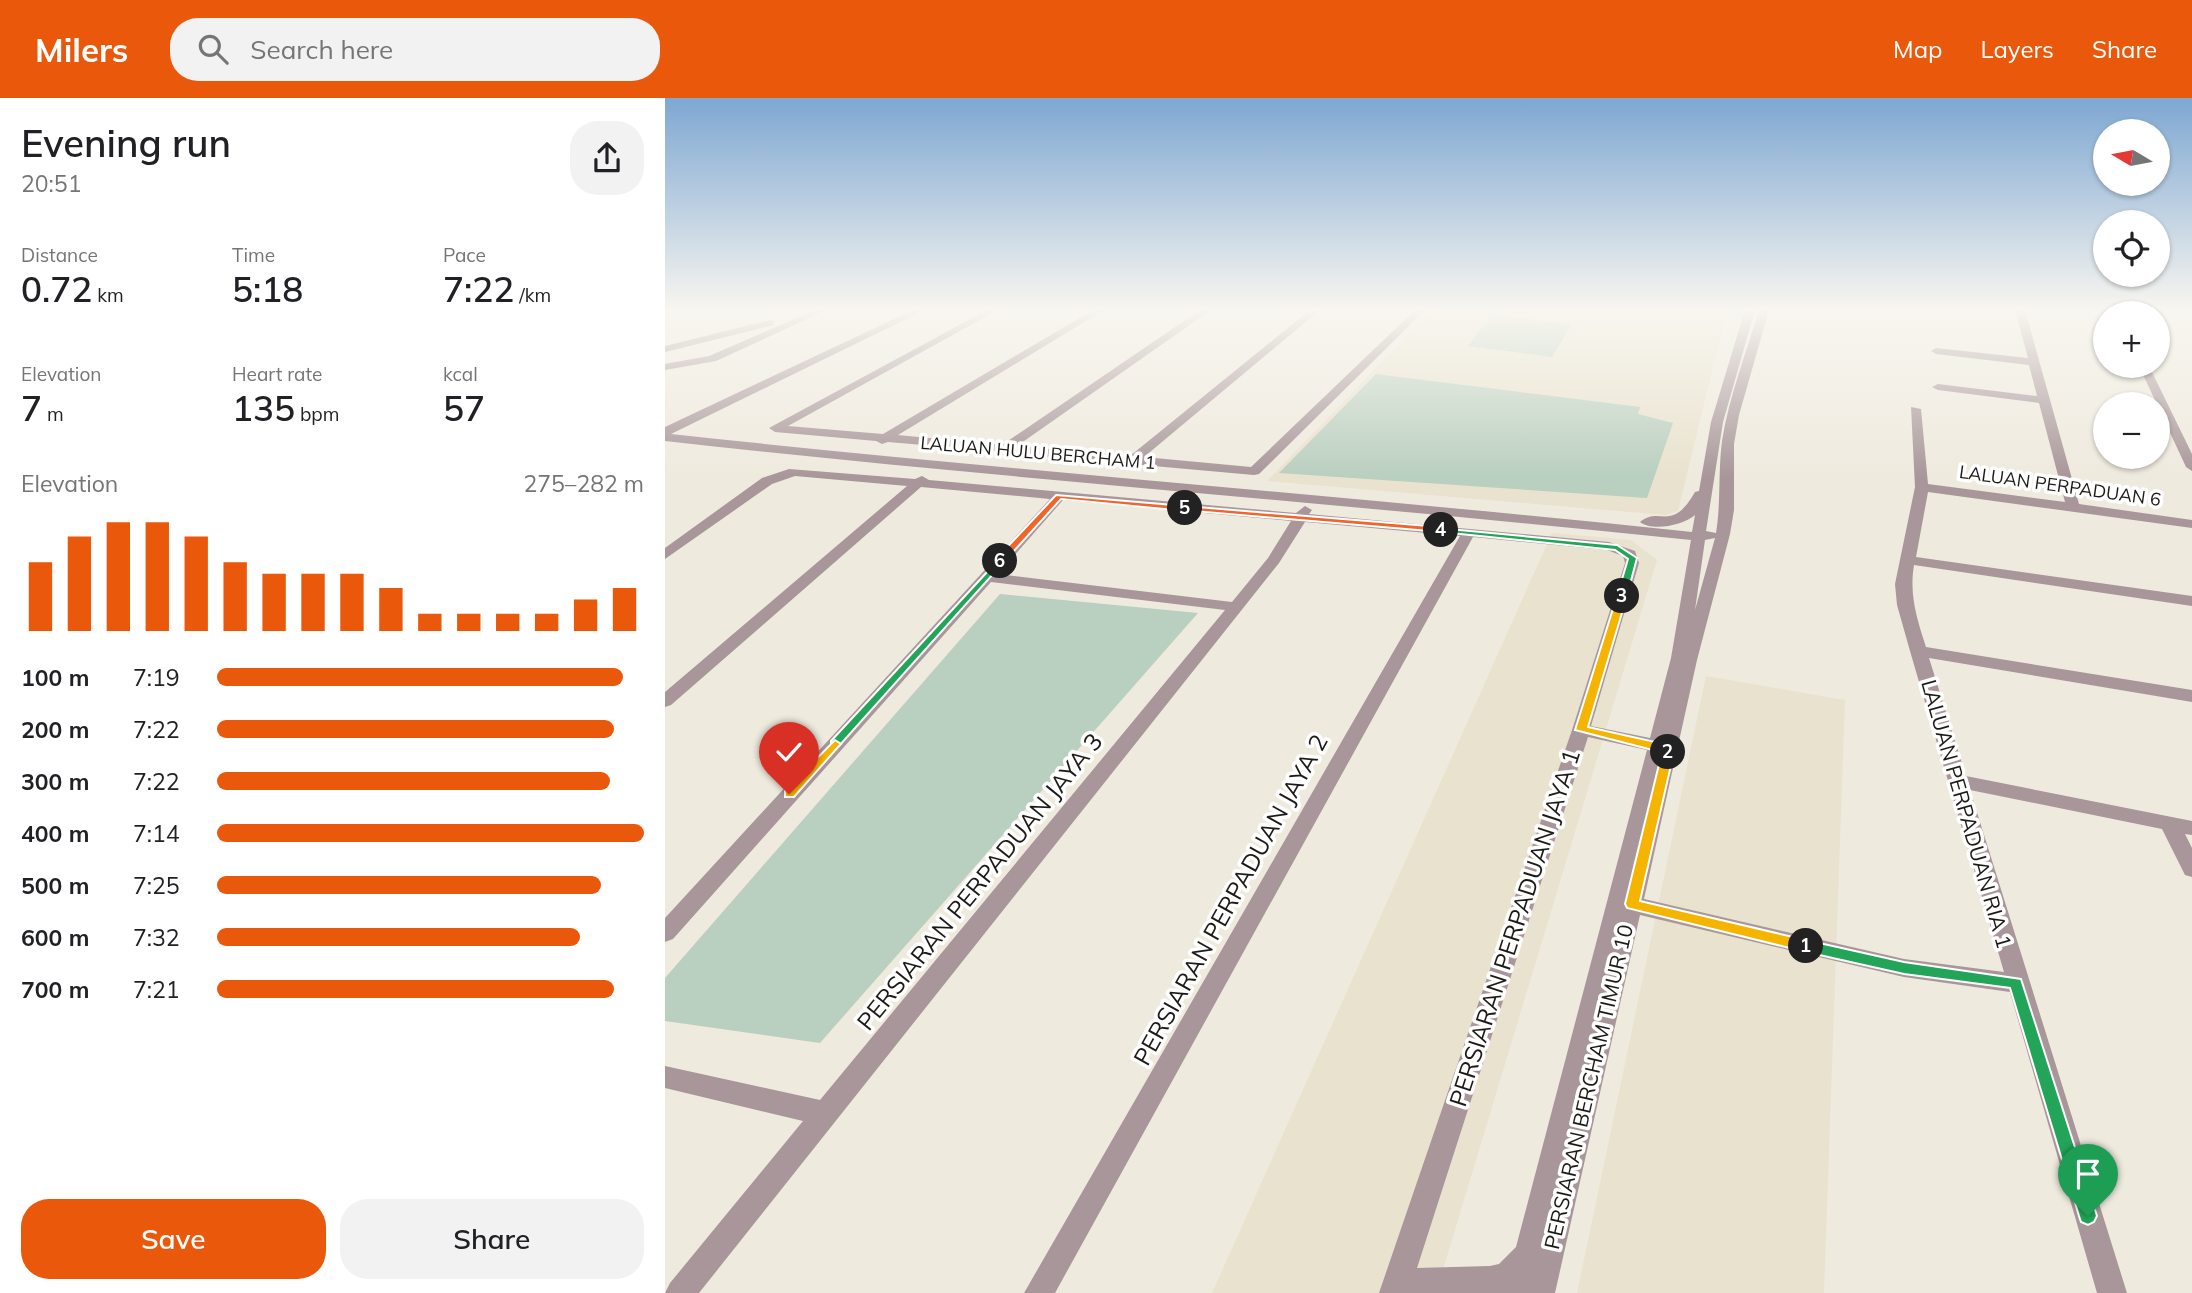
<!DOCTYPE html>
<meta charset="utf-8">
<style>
body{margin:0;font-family:Mulish,sans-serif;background:#f2f2f2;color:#202124;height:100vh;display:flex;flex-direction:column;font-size:26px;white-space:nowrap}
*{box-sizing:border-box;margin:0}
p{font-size:23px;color:#757577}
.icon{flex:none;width:38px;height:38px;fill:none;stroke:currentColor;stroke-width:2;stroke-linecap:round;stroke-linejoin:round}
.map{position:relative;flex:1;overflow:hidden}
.drawer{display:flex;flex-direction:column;background:#fff;width:665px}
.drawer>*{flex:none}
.needle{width:46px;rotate:280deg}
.fabs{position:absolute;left:1428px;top:21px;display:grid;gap:14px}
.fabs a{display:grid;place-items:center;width:77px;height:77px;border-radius:50%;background:#fff;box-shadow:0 2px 5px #0004;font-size:35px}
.pin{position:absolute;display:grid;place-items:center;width:60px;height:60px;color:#fff;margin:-72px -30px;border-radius:50% 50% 50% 0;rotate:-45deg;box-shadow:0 0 7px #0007}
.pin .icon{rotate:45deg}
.km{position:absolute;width:35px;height:35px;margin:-18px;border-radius:50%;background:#222;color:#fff;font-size:19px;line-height:35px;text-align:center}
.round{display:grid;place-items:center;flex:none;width:74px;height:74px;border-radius:28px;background:#f2f2f2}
.summary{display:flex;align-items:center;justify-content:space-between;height:119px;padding:0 21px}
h1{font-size:38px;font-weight:600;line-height:52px}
.metrics{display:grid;grid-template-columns:repeat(3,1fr);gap:10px;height:119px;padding:7px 21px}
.metrics div{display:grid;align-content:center}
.metrics b{font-size:35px;font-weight:600}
.metrics small{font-size:19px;font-weight:400}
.metrics p{font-size:19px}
.chart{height:196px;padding:14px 21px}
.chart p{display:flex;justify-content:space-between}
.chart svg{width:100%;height:126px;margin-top:7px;stroke:#ea580c;stroke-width:6}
.primary-button{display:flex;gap:14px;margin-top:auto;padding:14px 21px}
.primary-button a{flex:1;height:80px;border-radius:28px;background:#ea580c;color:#fff;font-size:28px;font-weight:600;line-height:80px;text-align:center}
.primary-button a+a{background:#f2f2f2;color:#202124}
ul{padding:0 21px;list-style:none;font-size:23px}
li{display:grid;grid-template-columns:112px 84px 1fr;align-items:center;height:52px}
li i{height:18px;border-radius:9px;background:#ea580c}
header{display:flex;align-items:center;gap:42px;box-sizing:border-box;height:98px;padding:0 35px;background:#ea580c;color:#fff}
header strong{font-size:33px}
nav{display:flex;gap:38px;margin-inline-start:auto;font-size:24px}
.search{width:490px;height:63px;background:#f2f2f2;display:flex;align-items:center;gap:18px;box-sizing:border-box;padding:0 24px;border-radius:28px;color:#757577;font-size:26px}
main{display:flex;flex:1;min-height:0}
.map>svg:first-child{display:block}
.built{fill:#e9e2ce}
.green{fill:#b9cfbf}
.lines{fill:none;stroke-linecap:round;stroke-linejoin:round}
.minor{fill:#a8969a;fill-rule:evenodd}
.split-1{fill:#22a559;stroke:#fff;stroke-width:2}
.split-2{fill:#f5b400;stroke:#fff;stroke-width:2}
.split-3{fill:#f5b400;stroke:#fff;stroke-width:2}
.split-4{fill:#22a559;stroke:#fff;stroke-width:2}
.split-5{fill:#f0652b;stroke:#fff;stroke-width:2}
.split-6{fill:#f0652b;stroke:#fff;stroke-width:2}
.split-7{fill:#22a559;stroke:#fff;stroke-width:2}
.split-8{fill:#f5b400;stroke:#fff;stroke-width:2}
.labels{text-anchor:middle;stroke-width:7;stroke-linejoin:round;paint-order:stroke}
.far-street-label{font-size:18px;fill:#1b1a16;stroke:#fff}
.street-label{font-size:21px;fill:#1b1a16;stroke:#fff}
.near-street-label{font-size:24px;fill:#1b1a16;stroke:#fff}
</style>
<header>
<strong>Milers</strong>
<div class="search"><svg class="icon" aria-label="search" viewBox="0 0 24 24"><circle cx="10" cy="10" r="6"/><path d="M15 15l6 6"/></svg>Search here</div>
<nav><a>Map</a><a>Layers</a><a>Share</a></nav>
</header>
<main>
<section class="drawer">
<div class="summary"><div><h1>Evening run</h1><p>20:51</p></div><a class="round"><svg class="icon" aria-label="share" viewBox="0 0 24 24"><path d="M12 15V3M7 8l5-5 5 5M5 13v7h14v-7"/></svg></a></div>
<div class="metrics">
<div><p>Distance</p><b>0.72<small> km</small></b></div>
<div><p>Time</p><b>5:18</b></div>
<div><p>Pace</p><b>7:22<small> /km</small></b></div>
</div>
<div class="metrics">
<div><p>Elevation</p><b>7<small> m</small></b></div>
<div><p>Heart rate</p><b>135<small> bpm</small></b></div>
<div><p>kcal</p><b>57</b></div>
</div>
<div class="chart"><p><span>Elevation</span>275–282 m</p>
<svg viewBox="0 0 160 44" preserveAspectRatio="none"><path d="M5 44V20M15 44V11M25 44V6M35 44V6M45 44V11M55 44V20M65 44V24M75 44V24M85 44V24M95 44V29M105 44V38M115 44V38M125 44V38M135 44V38M145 44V33M155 44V29"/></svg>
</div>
<ul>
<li><b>100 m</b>7:19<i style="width:95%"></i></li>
<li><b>200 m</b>7:22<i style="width:93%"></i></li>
<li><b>300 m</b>7:22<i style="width:92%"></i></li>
<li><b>400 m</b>7:14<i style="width:100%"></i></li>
<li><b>500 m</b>7:25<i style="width:90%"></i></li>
<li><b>600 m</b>7:32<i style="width:85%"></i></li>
<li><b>700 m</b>7:21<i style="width:93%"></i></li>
</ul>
<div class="primary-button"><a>Save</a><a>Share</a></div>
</section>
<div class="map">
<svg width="1527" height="1195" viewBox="0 0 1527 1195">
<rect width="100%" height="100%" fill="#efeade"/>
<g class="built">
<polygon points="767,212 1062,212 1013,413 1000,417 602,383"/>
<polygon points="887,435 966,442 992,462 771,1195 547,1195"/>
<polygon points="1041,578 1180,602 1159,1195 912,1195"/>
</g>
<g class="green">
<polygon points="827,217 907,226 887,259 803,248"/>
<polygon points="711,276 975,309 973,316 1008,325 982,400 614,375"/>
<polygon points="335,496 533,515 155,945 0,923 0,880"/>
</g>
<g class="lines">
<g class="minor">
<polygon points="150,212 162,212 51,263 0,272 0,266 44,258"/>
<path d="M248 212H260L6 336C346 373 687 398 1027 434L1030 417C1018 427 988 434 975 424 995 407 1006 436 1030 394L1034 393 1046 324 1080 212H1090L1058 324 1041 433 1051 435C1056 405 1053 374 1057 343 1064 299 1081 255 1094 212H1104L1074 317 1069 346V412L1065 436 1032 562 979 801 1239 861 1339 874 1245 553 1232 507 1230 486 1250 389 1246 309 1256 311 1263 386 1400 404 1374 305 1273 292 1267 289 1273 286 1372 298 1364 267 1271 256 1266 253 1271 250 1363 260 1350 212H1360L1414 406 1527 422V430L1263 394 1251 459 1527 498V508L1249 467C1244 497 1252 521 1261 549L1527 592V604L1264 560 1301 678 1527 723V737L1520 736 1527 750V779L1520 777 1497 731 1305 692 1462 1195H1432L1345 894 1239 879 975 817 890 1195H714L907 632 960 465 958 458 942 452 808 439 390 1195H359L795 438 640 424 614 465 34 1195H0L5 1185 138 1023 0 990V968L155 1002 560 512 326 484 8 841 0 844V820L385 401 256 389 6 607 0 609V594L242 388 130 378 107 386 0 461V450L97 380 124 371 250 381 257 378 264 382 631 415 640 408 647 412 644 416 944 444 970 453 974 465 926 628 985 640 1006 560 1026 442C684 406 341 381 0 343V329ZM398 402 626 423 603 460 567 504 333 476ZM1050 440 1030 512 1040 442ZM923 639 982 652 851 1149 834 1166 825 1168 752 1170Z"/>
<polygon points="322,212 333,212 123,328 218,336 428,212 439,212 233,337 337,347 535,212 546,212 352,348 465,358 645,212 655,212 479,359 586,369 750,212 760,212 594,376 589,377 342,355 335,358 329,353 223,344 217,346 211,343 110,334 104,330"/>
<polygon points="1447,212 1457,212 1459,215 1449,215"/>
<polygon points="105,222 109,223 109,227 0,254 0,248"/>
<polygon points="1474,268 1484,268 1527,356 1527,373 1521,369"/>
</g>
</g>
<linearGradient id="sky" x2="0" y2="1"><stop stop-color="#7ea7d2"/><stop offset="0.56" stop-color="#f8f6f0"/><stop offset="1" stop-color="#f8f6f0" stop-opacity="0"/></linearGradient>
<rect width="1527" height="379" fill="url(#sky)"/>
<polygon class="split-1" points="1141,842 1239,864 1356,881 1432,1118 1429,1124 1423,1127 1416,1124 1414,1118 1345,890 1239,876 1141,854 1134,848"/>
<polygon class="split-2" points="1003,650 1009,654 975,803 1141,842 1146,844 1146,852 1141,854 962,810 960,806 997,654"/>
<polygon class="split-3" points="957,495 962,498 923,629 1008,648 1007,657 910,632 952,498"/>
<polygon class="split-4" points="773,430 952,447 972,460 962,498 957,501 952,498 963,461 950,452 776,434"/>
<polygon class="split-5" points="520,408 776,429 781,432 776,434 517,412"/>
<polygon class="split-6" points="391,397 520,408 524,410 520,413 396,401 338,465 331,465 331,461"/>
<polygon class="split-7" points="335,460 338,465 174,648 166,648 166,643"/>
<polygon class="split-8" points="170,642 176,646 174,648 129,699 120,699 120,693"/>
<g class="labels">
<g class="far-street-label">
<text transform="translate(373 355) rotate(5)" y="6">LALUAN HULU BERCHAM 1</text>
<text transform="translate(1395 388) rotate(8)" y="6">LALUAN PERPADUAN 6</text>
</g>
<g class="street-label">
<text transform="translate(1301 716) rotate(74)" y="7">LALUAN PERPADUAN RIA 1</text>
<text transform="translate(924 989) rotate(-77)" y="7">PERSIARAN BERCHAM TIMUR 10</text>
</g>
<g class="near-street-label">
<text transform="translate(315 784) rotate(-51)" y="8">PERSIARAN PERPADUAN JAYA 3</text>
<text transform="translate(566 802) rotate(-61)" y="8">PERSIARAN PERPADUAN JAYA 2</text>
<text transform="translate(850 830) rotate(-72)" y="8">PERSIARAN PERPADUAN JAYA 1</text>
</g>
</g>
</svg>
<div class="fabs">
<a><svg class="needle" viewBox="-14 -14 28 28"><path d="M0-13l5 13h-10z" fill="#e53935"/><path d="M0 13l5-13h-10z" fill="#757577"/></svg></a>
<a><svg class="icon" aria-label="locate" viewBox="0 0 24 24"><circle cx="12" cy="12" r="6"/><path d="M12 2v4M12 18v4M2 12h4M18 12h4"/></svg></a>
<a>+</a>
<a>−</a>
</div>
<div class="pin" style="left:1423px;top:1118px;background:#1e9e55"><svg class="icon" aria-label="arrive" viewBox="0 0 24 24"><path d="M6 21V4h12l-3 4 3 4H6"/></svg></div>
<div class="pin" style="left:124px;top:696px;background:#d93025"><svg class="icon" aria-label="check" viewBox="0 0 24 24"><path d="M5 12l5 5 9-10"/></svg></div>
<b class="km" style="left:1141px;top:848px">1</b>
<b class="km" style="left:1003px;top:654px">2</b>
<b class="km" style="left:957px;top:498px">3</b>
<b class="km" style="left:776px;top:432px">4</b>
<b class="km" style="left:520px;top:410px">5</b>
<b class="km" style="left:335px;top:463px">6</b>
</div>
</main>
